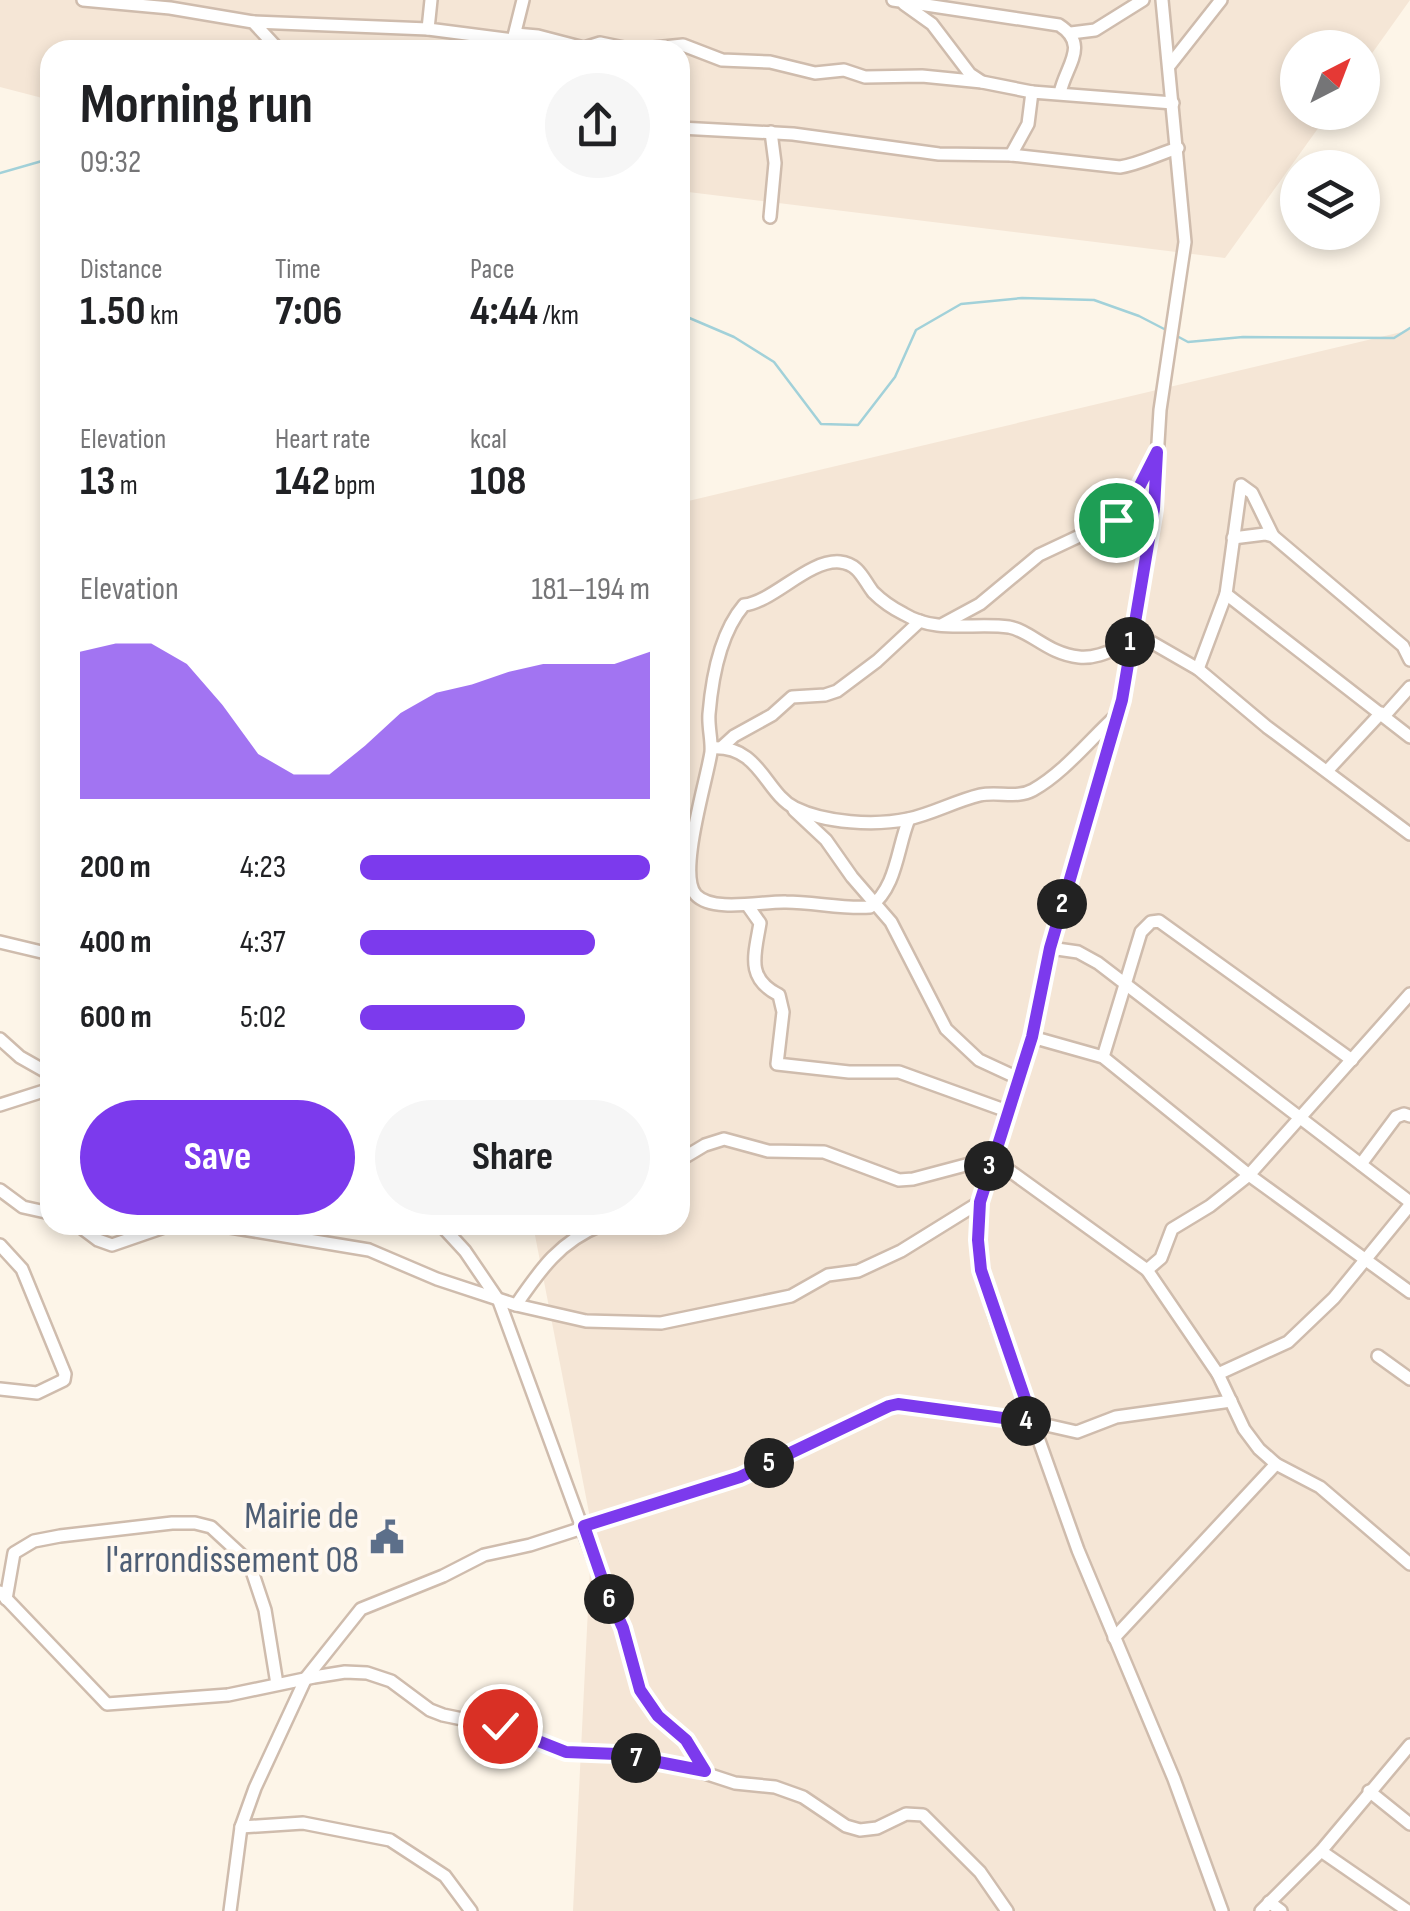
<!DOCTYPE html>
<meta charset="utf-8">
<style>
body{margin:0;font-family:"Sofia Sans Condensed",sans-serif;background:#f6f6f6;color:#202124;height:100vh;display:flex;flex-direction:column;font-size:38px;white-space:nowrap}
*{box-sizing:border-box;margin:0}
p{font-size:32px;color:#757577}
.icon{flex:none;width:55px;height:55px;fill:none;stroke:currentColor;stroke-width:2;stroke-linecap:round;stroke-linejoin:round}
.map{position:relative;flex:1;overflow:hidden}
.side{position:absolute;left:40px;top:40px;width:650px;height:1195px;display:flex;flex-direction:column;background:#fff;border-radius:30px;box-shadow:0 5px 15px #0003}
.side>*{flex:none}
.needle{width:65px;rotate:42deg}
.controls{position:absolute;left:1280px;top:30px;display:grid;gap:20px}
.controls a{display:grid;place-items:center;width:100px;height:100px;border-radius:50%;background:#fff;box-shadow:0 5px 15px #0003;font-size:50px}
.pin{position:absolute;display:grid;place-items:center;width:85px;height:85px;color:#fff;margin:-42px;border:5px solid #fff;border-radius:50%;box-shadow:0 2px 10px #0007}
.km{position:absolute;width:50px;height:50px;margin:-25px;border-radius:50%;background:#222;color:#fff;font-size:28px;line-height:50px;text-align:center}
.round{display:grid;place-items:center;flex:none;width:105px;height:105px;border-radius:52px;background:#f6f6f6}
.head{display:flex;align-items:center;justify-content:space-between;height:170px;padding:0 40px}
h1{font-size:55px;font-weight:700;line-height:75px}
.metrics{display:grid;grid-template-columns:repeat(3,1fr);gap:15px;height:170px;padding:10px 40px}
.metrics div{display:grid;align-content:center}
.metrics b{font-size:42px;font-weight:700}
.metrics small{font-size:28px;font-weight:400}
.metrics p{font-size:28px}
.chart{height:280px;padding:20px 40px}
.chart p{display:flex;justify-content:space-between}
.chart svg{width:100%;height:180px;margin-top:10px;fill:#7c3aed;opacity:.7}
.primary-button{display:flex;gap:20px;margin-top:auto;padding:20px 40px}
.primary-button a{flex:1;height:115px;border-radius:60px;background:#7c3aed;color:#fff;font-size:40px;font-weight:700;line-height:115px;text-align:center}
.primary-button a+a{background:#f6f6f6;color:#202124}
ul{padding:0 40px;list-style:none;font-size:32px}
li{display:grid;grid-template-columns:160px 120px 1fr;align-items:center;height:75px}
li i{height:25px;border-radius:12px;background:#7c3aed}
.map>svg:first-child{display:block}
.residential{fill:#f5e6d6}
.lines{fill:none;stroke-linecap:round;stroke-linejoin:round}
.stream{stroke:#a2d1d9;stroke-width:2.5}
.minor-casing{stroke:#cfbcad;stroke-width:16}
.minor{stroke:#fff;stroke-width:11}
.route-casing{stroke:#fff;stroke-width:20}
.route{stroke:#7c3aed;stroke-width:12}
.labels{text-anchor:middle;stroke-width:8;stroke-linejoin:round;paint-order:stroke}
.service-label{font-size:38px;fill:#4e5e75;stroke:#fff8ef;text-anchor:end}
</style>
<div class="map">
<svg width="1410" height="1911" viewBox="0 0 1410 1911">
<rect width="100%" height="100%" fill="#fdf5e8"/>
<g class="residential">
<polygon points="0,0 1410,0 1363,66 1362,48 1298,48 1298,112 1329,113 1225,258 680,191 680,50 50,50 50,100 0,87"/>
<polygon points="1410,330 1410,1911 573,1911 592,1528 533,1225 680,1225 680,503"/>
</g>
<g class="lines">
<g class="stream">
<polyline points="0,173 42,161 50,164"/>
<polyline points="680,314 734,337 774,362 821,424 858,425 895,377 916,330 961,304 1022,298 1094,300 1139,316 1168,331"/>
<polyline points="1175,335 1188,342 1243,337 1394,338 1410,328"/>
</g>
<g class="minor-casing">
<g id="minor">
<polyline points="83,0 170,8 253,22 279,50"/>
<polyline points="431,0 428,29 513,40 537,50"/>
<path d="M893 0 1059 25C1090 45 1066 65 1060 93"/>
<polyline points="1162,0 1185,242 1160,410 1154,509 1123,700 1050,948 1032,1037 992,1158 980,1202 977,1240 981,1270 994,1314 1078,1550 1174,1779 1222,1911"/>
<polyline points="904,4 932,24 970,74 982,82 1032,92"/>
<polyline points="253,22 428,29"/>
<polyline points="1071,33 1095,30 1143,0"/>
<polyline points="515,34 538,36 584,48 600,43 634,50 683,45 722,60 770,62 815,73 844,70 865,77 922,76 982,82"/>
<polyline points="516,50 513,40 523,0"/>
<polyline points="1169,66 1221,0"/>
<path d="M680 128 793 134 939 154 1011 155 1120 167C1140 164 1158 154 1178 148"/>
<polyline points="1011,155 1028,124 1032,92 1173,103"/>
<polyline points="770,217 775,163 771,132"/>
<polyline points="1233,538 1265,534 1273,536 1403,646 1410,660"/>
<polyline points="1226,594 1410,737"/>
<polyline points="943,624 980,604 1039,555 1122,516 1153,460"/>
<polyline points="1132,631 1198,669 1267,727 1410,834"/>
<polyline points="1198,669 1226,594 1241,485 1252,493 1273,536"/>
<polyline points="1385,715 1410,687"/>
<polyline points="722,747 734,736 772,715 792,697 825,695 837,691 877,661 920,621"/>
<path d="M712 748C760 745 765 793 795 808 825 823 875 826 908 819 932 814 955 801 980 795 998 791 1017 799 1033 790 1065 772 1090 739 1118 714"/>
<polyline points="1327,771 1381,713"/>
<polyline points="794,810 826,840 852,877 891,922 946,1029 979,1060 1020,1079"/>
<path d="M909 819C897 848 897 887 870 907 842 909 814 902 786 902 764 901 713 913 696 895 677 874 707 780 711 752 712 740 708 727 709 714 712 678 720 633 744 605 773 602 809 559 840 562 859 564 863 579 873 592 881 600 894 609 904 614 937 634 974 622 1009 627 1031 631 1048 654 1079 657 1097 659 1114 649 1130 643"/>
<path d="M748 906 760 923C755 954 745 978 779 995L783 1012 777 1064 849 1072H899L1007 1111"/>
<polyline points="0,942 50,954"/>
<polyline points="1050,948 1078,952 1098,963 1410,1202"/>
<polyline points="1032,1037 1103,1057 1249,1175 1410,1292"/>
<polyline points="0,1039 20,1057 50,1074"/>
<polyline points="1103,1057 1141,932 1151,922 1159,921 1352,1060"/>
<polyline points="0,1105 50,1089"/>
<polyline points="680,1160 705,1145 724,1139 768,1151 824,1152 899,1180 913,1179 992,1158 1147,1270 1161,1258 1172,1229 1210,1206 1249,1175 1410,994"/>
<polyline points="1361,1164 1396,1117 1404,1114 1410,1116"/>
<polyline points="0,1190 23,1207 50,1213"/>
<polyline points="78,1225 98,1240 112,1245 170,1225"/>
<polyline points="218,1225 369,1250 437,1279 516,1305 586,1321 661,1323 791,1296 828,1275 858,1271 901,1251 980,1202"/>
<polyline points="441,1225 465,1251 499,1301 605,1590 623,1629 640,1690 658,1716 686,1740 705,1771"/>
<polyline points="0,1245 22,1269 65,1374 64,1380 37,1393 0,1389"/>
<polyline points="1147,1270 1218,1374 1288,1342 1334,1298 1410,1205"/>
<path d="M516 1305C540 1270 560 1241 601 1225"/>
<polyline points="1378,1356 1410,1379"/>
<polyline points="1218,1374 1244,1429 1259,1449 1276,1464 1320,1487 1410,1564"/>
<polyline points="0,1592 107,1704 228,1695 314,1677 345,1672 367,1673 391,1681 430,1710 443,1715 515,1730 566,1752 601,1752 680,1765 735,1783 775,1787 803,1797 846,1826 860,1830 877,1828 906,1814 923,1815 980,1872 1007,1911"/>
<polyline points="6,1599 14,1553 34,1541 60,1536 172,1523 195,1523 211,1527 249,1562 265,1610 277,1684"/>
<polyline points="1114,1638 1276,1464"/>
<polyline points="1369,1791 1410,1824"/>
<polyline points="241,1827 303,1823 390,1840 445,1876 471,1911"/>
<polyline points="1321,1851 1408,1911"/>
<polyline points="1269,1902 1281,1911"/>
<polyline points="230,1911 241,1827 255,1788 306,1678 361,1609 443,1576 484,1555 530,1545 740,1477 889,1406 897,1404 1033,1422 1077,1432 1116,1417 1231,1401"/>
<polyline points="1261,1911 1321,1851 1410,1745"/>
</g>
</g>
<use href="#minor" class="minor"/>
</g>
<g class="lines">
<g class="route-casing">
<polyline id="route" points="500,1726 566,1752 617,1754 705,1771 686,1740 658,1716 640,1690 623,1628 606,1590 584,1526 740,1477 889,1406 898,1404 1033,1422 981,1270 978,1240 980,1202 1032,1037 1050,948 1122,700 1154,509 1157,452 1127,511 1116,520"/>
</g>
<use href="#route" class="route"/>
</g>
<defs>
<g id="civic-bare" transform="scale(2.7)"><path d="M-.6-6.5H3V-4.5H.6V-3L4-1V1h2V6H-6V1h2V-1L-.6-3ZM-1.2 2.5V6h2.4V2.5Z" fill="#5c6f8a" stroke="#fff8ef" stroke-width="2.5" paint-order="stroke"/></g>
</defs>
<g fill-rule="evenodd">
<use href="#civic-bare" x="387" y="1537"/>
</g>
<g class="labels">
<g class="service-label">
<text x="359" y="1528">Mairie de<tspan x="359" dy="44">l'arrondissement 08</tspan></text>
</g>
</g>
</svg>
<div class="controls">
<a><svg class="needle" viewBox="-14 -14 28 28"><path d="M0-13l5 13h-10z" fill="#e53935"/><path d="M0 13l5-13h-10z" fill="#757577"/></svg></a>
<a><svg class="icon" aria-label="layers" viewBox="0 0 24 24"><path d="M12 4l9 5-9 5-9-5zM3 14l9 5 9-5"/></svg></a>
</div>
<div class="pin" style="left:1116px;top:520px;background:#1e9e55"><svg class="icon" aria-label="arrive" viewBox="0 0 24 24"><path d="M6 21V4h12l-3 4 3 4H6"/></svg></div>
<div class="pin" style="left:500px;top:1726px;background:#d93025"><svg class="icon" aria-label="check" viewBox="0 0 24 24"><path d="M5 12l5 5 9-10"/></svg></div>
<b class="km" style="left:1130px;top:642px">1</b>
<b class="km" style="left:1062px;top:904px">2</b>
<b class="km" style="left:989px;top:1166px">3</b>
<b class="km" style="left:1026px;top:1421px">4</b>
<b class="km" style="left:769px;top:1463px">5</b>
<b class="km" style="left:609px;top:1599px">6</b>
<b class="km" style="left:636px;top:1758px">7</b>
<section class="side">
<div class="head"><div><h1>Morning run</h1><p>09:32</p></div><a class="round"><svg class="icon" aria-label="share" viewBox="0 0 24 24"><path d="M12 15V3M7 8l5-5 5 5M5 13v7h14v-7"/></svg></a></div>
<div class="metrics">
<div><p>Distance</p><b>1.50<small> km</small></b></div>
<div><p>Time</p><b>7:06</b></div>
<div><p>Pace</p><b>4:44<small> /km</small></b></div>
</div>
<div class="metrics">
<div><p>Elevation</p><b>13<small> m</small></b></div>
<div><p>Heart rate</p><b>142<small> bpm</small></b></div>
<div><p>kcal</p><b>108</b></div>
</div>
<div class="chart"><p><span>Elevation</span>181–194 m</p>
<svg viewBox="0 0 160 44" preserveAspectRatio="none"><path d="M0 44V8L10 6L20 6L30 11L40 21L50 33L60 38L70 38L80 31L90 23L100 18L110 16L120 13L130 11L140 11L150 11L160 8V44z"/></svg>
</div>
<ul>
<li><b>200 m</b>4:23<i style="width:100%"></i></li>
<li><b>400 m</b>4:37<i style="width:81%"></i></li>
<li><b>600 m</b>5:02<i style="width:57%"></i></li>
</ul>
<div class="primary-button"><a>Save</a><a>Share</a></div>
</section>
</div>
